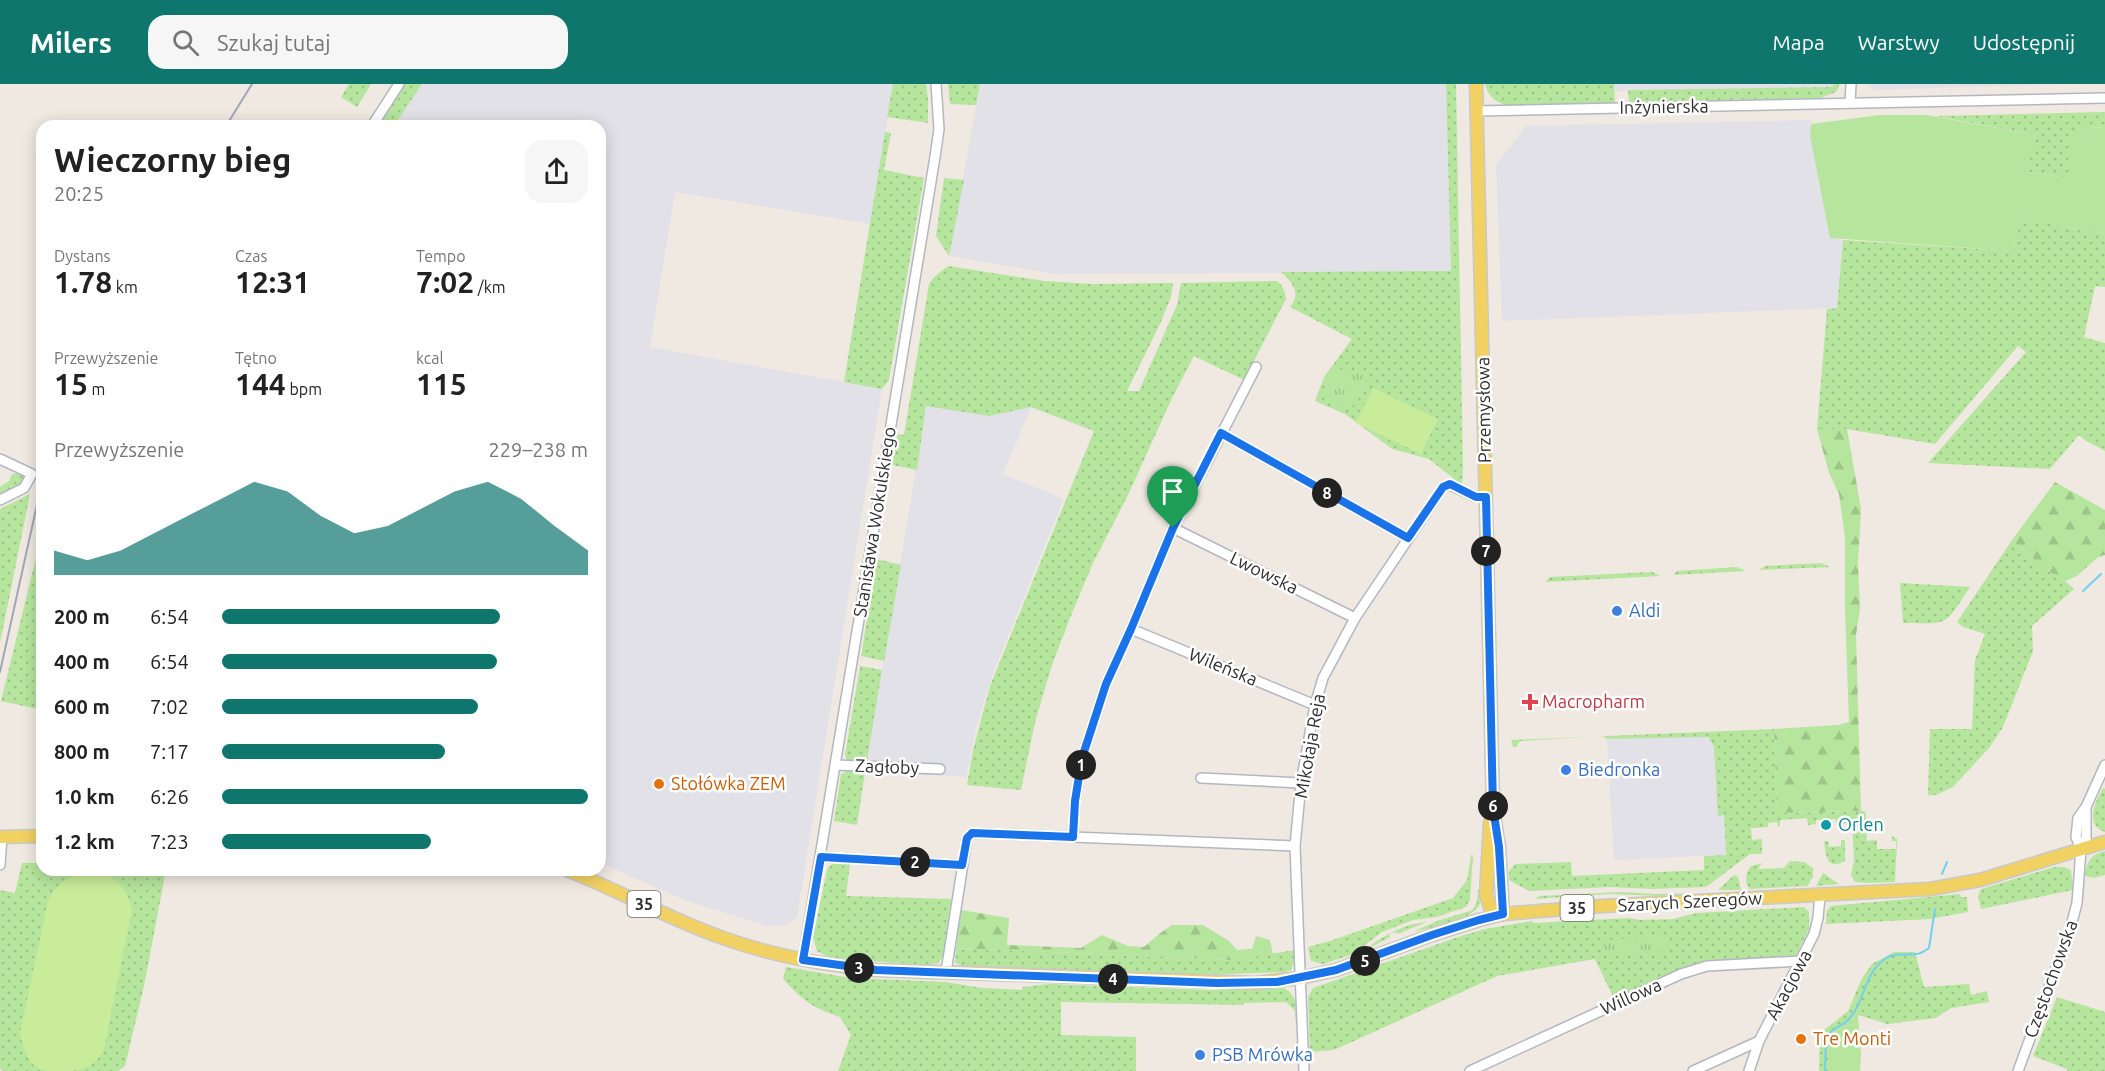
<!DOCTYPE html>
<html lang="pl">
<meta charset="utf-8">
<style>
body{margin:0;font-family:Ubuntu,sans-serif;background:#f6f6f6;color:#222;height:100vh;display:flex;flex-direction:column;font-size:22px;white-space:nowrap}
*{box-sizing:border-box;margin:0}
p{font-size:20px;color:#767676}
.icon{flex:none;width:33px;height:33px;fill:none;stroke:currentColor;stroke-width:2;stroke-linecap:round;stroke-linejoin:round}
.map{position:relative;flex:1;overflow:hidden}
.side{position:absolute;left:36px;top:36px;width:570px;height:756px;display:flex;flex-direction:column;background:#fff;border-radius:18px;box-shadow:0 3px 15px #0003}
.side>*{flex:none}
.pin{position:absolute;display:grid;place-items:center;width:51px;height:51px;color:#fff;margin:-62px -26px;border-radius:50% 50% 50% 0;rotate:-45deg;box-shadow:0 0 6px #0007}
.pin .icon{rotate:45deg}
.km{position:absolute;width:30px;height:30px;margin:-15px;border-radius:50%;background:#222;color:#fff;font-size:16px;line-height:30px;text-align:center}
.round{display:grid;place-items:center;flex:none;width:63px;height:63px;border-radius:18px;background:#f6f6f6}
.summary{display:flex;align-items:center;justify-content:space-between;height:102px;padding:0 18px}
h1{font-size:33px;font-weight:700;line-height:45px}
.figures{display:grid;grid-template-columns:repeat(3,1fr);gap:9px;height:102px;padding:6px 18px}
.figures div{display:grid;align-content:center}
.figures b{font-size:30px;font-weight:700}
.figures small{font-size:16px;font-weight:400}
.figures p{font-size:16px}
.chart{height:168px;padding:12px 18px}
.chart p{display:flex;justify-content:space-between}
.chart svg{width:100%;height:108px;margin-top:6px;fill:#0f766e;opacity:.7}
ul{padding:0 18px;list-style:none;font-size:20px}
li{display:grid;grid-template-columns:96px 72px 1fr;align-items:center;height:45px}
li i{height:15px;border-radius:8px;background:#0f766e}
header{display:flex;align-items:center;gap:36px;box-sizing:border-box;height:84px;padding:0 30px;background:#0f766e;color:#fff}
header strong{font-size:28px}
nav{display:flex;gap:33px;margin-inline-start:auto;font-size:21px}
.search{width:420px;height:54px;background:#f6f6f6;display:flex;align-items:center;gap:15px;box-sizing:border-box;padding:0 21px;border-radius:18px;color:#767676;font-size:22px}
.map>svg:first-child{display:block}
.industrial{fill:#e3e1e8}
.grass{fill:url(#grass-dots)}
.forest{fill:url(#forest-firs)}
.park{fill:url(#park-tufts)}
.garden{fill:#b6e59e}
.pitch{fill:#c9ec9a}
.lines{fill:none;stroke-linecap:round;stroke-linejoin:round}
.stream{stroke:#75cff0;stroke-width:2}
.minor-casing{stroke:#b4b7c1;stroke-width:12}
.major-casing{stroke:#c9c9c9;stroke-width:15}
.minor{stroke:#fff;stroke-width:9}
.major{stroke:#f2d163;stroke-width:12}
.rail{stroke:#a3a6b8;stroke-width:2}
.route-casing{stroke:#fff;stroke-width:12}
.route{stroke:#1a73e8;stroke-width:8}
.shop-dot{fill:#3f7fe0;stroke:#fff;stroke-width:2}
.health-dot{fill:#e0444e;stroke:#fff;stroke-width:2}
.food-dot{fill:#e8710a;stroke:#fff;stroke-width:2}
.culture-dot{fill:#0f9aa8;stroke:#fff;stroke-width:2}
.labels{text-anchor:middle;stroke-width:5;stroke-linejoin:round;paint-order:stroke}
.shield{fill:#fff;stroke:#6d6d6d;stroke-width:1.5}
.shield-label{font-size:16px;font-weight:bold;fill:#2e2e2e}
.street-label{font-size:18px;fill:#2e2e2e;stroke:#fff}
.shop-label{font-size:18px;fill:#366cbe;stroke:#fff;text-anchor:start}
.health-label{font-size:18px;fill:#be3a42;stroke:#fff;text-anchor:start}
.food-label{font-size:18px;fill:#c56008;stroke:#fff;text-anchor:start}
.culture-label{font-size:18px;fill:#0d838f;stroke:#fff;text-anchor:start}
</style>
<header>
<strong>Milers</strong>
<div class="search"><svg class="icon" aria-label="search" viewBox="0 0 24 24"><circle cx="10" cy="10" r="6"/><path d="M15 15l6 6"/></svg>Szukaj tutaj</div>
<nav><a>Mapa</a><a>Warstwy</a><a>Udostępnij</a></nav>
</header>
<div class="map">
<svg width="2105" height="987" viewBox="0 0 2105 987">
<defs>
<pattern id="grass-dots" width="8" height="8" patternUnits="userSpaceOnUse" patternTransform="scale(1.5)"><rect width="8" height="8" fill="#b6e59e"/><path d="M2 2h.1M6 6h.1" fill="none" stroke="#9dc588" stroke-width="1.8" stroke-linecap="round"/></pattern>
<pattern id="forest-firs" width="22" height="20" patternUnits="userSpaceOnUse" patternTransform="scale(1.5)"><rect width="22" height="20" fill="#b6e59e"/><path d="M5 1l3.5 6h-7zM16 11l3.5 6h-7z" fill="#9dc588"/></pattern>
<pattern id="park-tufts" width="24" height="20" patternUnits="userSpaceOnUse" patternTransform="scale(1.5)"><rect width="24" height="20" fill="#b6e59e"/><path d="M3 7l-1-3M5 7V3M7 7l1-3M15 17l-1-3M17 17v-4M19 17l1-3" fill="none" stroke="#9dc588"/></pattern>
</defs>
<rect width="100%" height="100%" fill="#efe9e1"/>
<g class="industrial">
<polygon points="422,0 893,0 871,140 675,108 650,263 882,305 797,833 787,841 767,842 687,817 600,779 600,42 394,42"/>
<polygon points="980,0 1446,0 1451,188 1055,190 949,172"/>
<polygon points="1517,0 1835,0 1832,3 1614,7"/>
<polygon points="1866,0 2058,0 1875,6"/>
<polygon points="1811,36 1810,52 1830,153 1843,156 1837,224 1502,237 1496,81 1526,42"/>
<polygon points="929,308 1031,323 1003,390 1064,415 993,589 977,640 966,693 865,688"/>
<polygon points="1705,652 1711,657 1714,663 1718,731 1724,731 1726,771 1614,776 1607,655"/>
</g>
<g class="grass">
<polygon points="349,0 371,0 357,23 341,13"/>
<polygon points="405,0 422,0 394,42 377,42"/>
<polygon points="893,0 926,0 928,14 928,39 887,33"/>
<polygon points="948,0 980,0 976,21 950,20"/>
<path d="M1446 0H1456L1463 384 1462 401 1429 375 1392 365 1345 330 1315 317 1324 293 1352 255 1290 223C1302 209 1292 198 1281 188L1451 187Z"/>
<path d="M1485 0H1614L1615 19 1508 22C1496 18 1488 13 1485 0Z"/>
<polygon points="1835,0 1840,0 1836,8 1820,14 1629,18 1628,6 1831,3"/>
<polygon points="2105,28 2105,43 2077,45 2070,94 2026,88 2035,51 1935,32"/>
<polygon points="885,48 891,49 884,86 924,94 889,296 882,305 844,298"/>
<polygon points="944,94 964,96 949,172 936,152"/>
<polygon points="2020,134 2105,150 2105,203 2095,202 2084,253 2105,259 2105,367 2085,356 2079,351 2050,385 1928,379 2026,268 2018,262 1935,360 1847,345 1817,345 1827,225 1837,224 1843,156 2013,167"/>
<path d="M948 182 1044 197 1091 200 1173 199 1171 213 1160 240 1127 307H1139L1177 221 1181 199 1277 197C1283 202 1285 207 1286 215L1244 296 1194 272 1172 314 1128 411 1093 479 1072 529 1052 581 1035 638 1021 706 967 701 973 666 990 602 1094 347 1031 323 989 332 926 322 917 386 892 381 897 350 904 351 929 200 934 193Z"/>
<polygon points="21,389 24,394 20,400 0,412 0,403 9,397 12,390"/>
<polygon points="30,410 0,559 0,425"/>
<polygon points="42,449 42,626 1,617"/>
<polygon points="2012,456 2045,485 2065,497 2074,505 2032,542 2033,567 2003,643 1989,664 1953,703 1936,711 1928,711 1930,645 1972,645 1975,576 1985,550 1963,543 1957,538"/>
<polygon points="877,475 901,481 884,577 861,572"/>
<polygon points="1821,479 1830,483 1759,486 1765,482"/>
<polygon points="1737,483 1746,487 1673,491 1677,487"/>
<polygon points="1652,488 1660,492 1545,498 1550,493"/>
<path d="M1900 499 1970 503C1944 542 1951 540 1903 539Z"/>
<polygon points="860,582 882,586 867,677 847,677 845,671"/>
<path d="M1774 645 1777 729 1864 727 1866 730 1867 757 1877 756V765H1896V757H1892V752L1897 755C1897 770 1895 783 1895 798L1867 799 1855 798 1851 791 1854 776 1852 740 1836 739 1835 735 1816 736V740L1808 741 1807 734 1780 736V742L1778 743 1777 738 1768 739V743L1751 744 1752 756 1762 755V770H1750L1706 803 1652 805 1609 803 1529 807 1509 796V787L1515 780 1571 778 1572 792 1704 786V772L1726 771 1724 731 1718 732 1714 663 1708 653 1607 655 1603 652 1520 657 1517 662 1513 663 1511 656Z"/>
<polygon points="847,687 865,688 857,741 834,737 841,690"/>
<path d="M2103 704 2105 705V748C2084 741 2095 718 2103 704Z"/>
<path d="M1841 756H1845V777C1826 787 1826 771 1824 757H1828L1829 763 1841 762Z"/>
<path d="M2105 767V791L2094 794 2085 792C2087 777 2090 771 2105 767Z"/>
<polygon points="1471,771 1473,771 1470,816 1466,823 1436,833 1413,836 1382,848 1353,870 1323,880 1311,877 1308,863 1330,857 1453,814 1467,796"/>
<path d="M1790 777 1804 778 1813 784V793L1807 802 1749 805C1745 798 1745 789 1751 782L1762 779 1758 785 1784 784Z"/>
<polygon points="22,779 42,779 42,786 166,786 144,902 125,982 118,987 4,987 0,985 0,806 15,809"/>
<polygon points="835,779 850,780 846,812 951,815 943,873 938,879 930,881 911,880 830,874 817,867 813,854 827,786 829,782"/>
<polygon points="2054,783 2064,783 2071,786 2073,806 1981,825 1978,812 1981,805"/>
<polygon points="1823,789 1839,800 1816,802"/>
<polygon points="1734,791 1738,793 1741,806 1718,806"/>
<path d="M1481 805 1479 822C1467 838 1432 843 1413 848L1437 837 1473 826 1477 816 1478 806Z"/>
<polygon points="1620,808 1656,810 1695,809 1660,812 1609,810 1535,815 1539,812"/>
<polygon points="1960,810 1961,813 1967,813 1968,828 1930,835 1826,840 1827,826 1831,822"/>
<polygon points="1804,823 1809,828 1809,845 1796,872 1701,878 1681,884 1614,915 1595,875 1497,892 1334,966 1310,968 1308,913 1313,904 1458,853 1485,845 1532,837 1533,839 1629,834 1640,836 1673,835 1696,829"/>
<path d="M1427 838 1397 850 1396 848 1389 850 1390 853 1362 868C1382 853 1401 840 1427 838Z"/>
<polygon points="956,864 1232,876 1295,866 1296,874 1291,886 1285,888 1201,891 963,882 955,879"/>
<polygon points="1894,868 1915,868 1924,903 1969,900 1971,911 1987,907 1989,918 1951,924 1936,934 1887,940 1858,931 1848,942 1834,948 1830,955 1828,967 1829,987 1819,987 1820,952 1824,946 1848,927 1861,896 1872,880"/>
<path d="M786 883 851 894 945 898 982 904 1022 906 1023 903 1049 900 1212 906 1284 904C1299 912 1296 926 1296 941L1295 927 1286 918 1244 919V921L1061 918V951L1136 953V987H838L851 951 840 933C812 923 803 917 783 895Z"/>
<polygon points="2057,913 2105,928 2105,987 2067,987 2067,985 2033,972"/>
</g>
<g class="forest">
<polygon points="1817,345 1847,345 1861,425 1858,479 1860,525 1856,551 1861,727 1777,729 1774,645 1838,641 1849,638 1845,528 1845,453 1839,410 1829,389"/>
<polygon points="2055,398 2105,426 2105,471 2098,473 2077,492 2065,497 2045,485 2012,456"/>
<polygon points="961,826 1009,834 1007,861 1081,864 1102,851 1128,862 1144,863 1159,850 1172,841 1203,841 1229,857 1237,866 1252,865 1256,852 1270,856 1273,870 1232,876 956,864"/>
</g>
<g class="park">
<path d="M1333 283 1347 287 1366 288C1367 301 1359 315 1352 326L1325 316 1326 300Z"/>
<polygon points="1666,853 1667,867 1605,871 1604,856"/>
</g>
<g class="garden">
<polygon points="1880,31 1926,31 2035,51 2027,88 2070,94 2070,48 2077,45 2105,43 2105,150 2020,134 2013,167 1830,154 1810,52 1811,40"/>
<polygon points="1858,931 1861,970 1860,987 1829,987 1828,967 1830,955 1834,948 1848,942"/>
</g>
<g class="pitch">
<polygon points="1373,304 1438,335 1421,370 1356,339"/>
<path d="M96 788C118 793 127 805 132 826L104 965C92 987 80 987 57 987 51 987 44 987 39 985 26 977 23 963 20 949L48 817C57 796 74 790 96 788Z"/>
</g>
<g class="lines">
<g class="stream">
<polyline points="2083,507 2101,490"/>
<polyline points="1942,790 1947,778"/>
<path d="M1825 987 1826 952C1834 943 1842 942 1848 936 1866 918 1863 887 1888 873 1897 868 1907 872 1916 870 1921 870 1925 867 1929 864L1935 825"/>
</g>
<g class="minor-casing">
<g id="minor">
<polyline points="1850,19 1851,0"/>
<polyline points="1477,27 2105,14"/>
<polyline points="372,42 399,0"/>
<polyline points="1221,349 1408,454"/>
<polyline points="0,375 32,390 24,404 0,416"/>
<polyline points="1173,444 1355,534"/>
<polyline points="1131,545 1315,621"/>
<polyline points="835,681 940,685"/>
<polyline points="1201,694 1301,699"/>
<polyline points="1073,753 1075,717 1082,674 1106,600 1131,545 1173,444 1256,283"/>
<polyline points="2081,765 2086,755 2086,723"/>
<polyline points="821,773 962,781"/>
<polyline points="0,781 2,753"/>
<polyline points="803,876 935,73 939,45 936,0"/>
<polyline points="946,888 967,754 972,749 1295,762"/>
<polyline points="1304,987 1295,762 1301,699 1315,621 1323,594 1355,534 1443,403 1450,401 1476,413 1486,413"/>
<polyline points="1470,987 1681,890 1707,882 1801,877"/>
<polyline points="1693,987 1759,957"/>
<polyline points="1749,987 1759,957 1814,850 1818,834 1820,812"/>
<polyline points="2018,987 2070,846 2077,819 2079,793 2081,765 2076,753 2078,734 2086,723 2105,681"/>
</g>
</g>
<g class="major-casing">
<g id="major">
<polyline points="1476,0 1493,724 1499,763 1503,830"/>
<polyline points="1490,739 1486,811 1493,832"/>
<polyline points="0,753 42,752"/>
<path d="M567 786C620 807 669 835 723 854 773 872 823 881 876 886L1255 899 1300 894 1336 886 1432 851 1479 836 1503 830 1602 822 1930 805 1980 796 2105 758"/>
</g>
</g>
<use href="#minor" class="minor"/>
<use href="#major" class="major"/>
<g class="rail">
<polyline points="226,42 252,0"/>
<polyline points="0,588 42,398"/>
</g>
</g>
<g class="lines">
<g class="route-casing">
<polygon id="route" points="1221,349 1408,454 1443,403 1450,400 1476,413 1486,413 1493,724 1499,763 1503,830 1479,836 1432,851 1336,886 1277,898 1217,899 876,886 803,876 821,773 962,781 967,754 972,749 1073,753 1075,717 1082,674 1106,600 1131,545 1173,444"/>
</g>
<use href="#route" class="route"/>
</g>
<g class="shop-dot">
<circle cx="1617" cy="527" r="6"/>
<circle cx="1566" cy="686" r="6"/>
<circle cx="1200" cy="971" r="6"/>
</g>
<path class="health-dot" d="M1527 609h6v6h6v6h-6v6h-6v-6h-6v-6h6z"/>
<g class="food-dot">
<circle cx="659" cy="700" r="6"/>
<circle cx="1801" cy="955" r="6"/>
</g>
<circle class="culture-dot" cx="1826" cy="741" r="6"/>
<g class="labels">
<g class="shield">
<rect x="627.5" y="807" width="33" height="26" rx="4.5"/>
<rect x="1560.5" y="811" width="33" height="26" rx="4.5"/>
</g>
<g class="shield-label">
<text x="644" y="826">35</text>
<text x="1577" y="830">35</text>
</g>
<g class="street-label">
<text transform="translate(1664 23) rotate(-1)" y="6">Inżynierska</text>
<text transform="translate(1484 326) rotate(-91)" y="6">Przemysłowa</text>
<text transform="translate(875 438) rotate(-81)" y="6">Stanisława Wokulskiego</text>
<text transform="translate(1264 489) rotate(26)" y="6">Lwowska</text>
<text transform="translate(1223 583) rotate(22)" y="6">Wileńska</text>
<text transform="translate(1310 662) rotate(-80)" y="6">Mikołaja Reja</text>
<text transform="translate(887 683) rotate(2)" y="6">Zagłoby</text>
<text transform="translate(1690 818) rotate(-3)" y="6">Szarych Szeregów</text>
<text transform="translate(2051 895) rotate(-70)" y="6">Częstochowska</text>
<text transform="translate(1789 901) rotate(-62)" y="6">Akacjowa</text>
<text transform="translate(1631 913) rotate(-24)" y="6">Willowa</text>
</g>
<g class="shop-label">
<text x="1629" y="533">Aldi</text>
<text x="1578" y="692">Biedronka</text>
<text x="1212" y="977">PSB Mrówka</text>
</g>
<g class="health-label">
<text x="1542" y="624">Macropharm</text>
</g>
<g class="food-label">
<text x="671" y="706">Stołówka ZEM</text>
<text x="1813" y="961">Tre Monti</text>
</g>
<g class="culture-label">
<text x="1838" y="747">Orlen</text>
</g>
</g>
</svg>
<div class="pin" style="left:1173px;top:444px;background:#1e9e55"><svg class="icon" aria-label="arrive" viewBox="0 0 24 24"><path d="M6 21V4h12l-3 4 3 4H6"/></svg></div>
<b class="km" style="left:1081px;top:681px">1</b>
<b class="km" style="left:915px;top:778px">2</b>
<b class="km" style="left:859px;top:884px">3</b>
<b class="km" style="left:1113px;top:895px">4</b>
<b class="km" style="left:1365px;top:877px">5</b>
<b class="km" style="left:1493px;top:722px">6</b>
<b class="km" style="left:1486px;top:467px">7</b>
<b class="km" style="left:1327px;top:409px">8</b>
<section class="side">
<div class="summary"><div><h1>Wieczorny bieg</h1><p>20:25</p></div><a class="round"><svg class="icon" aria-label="share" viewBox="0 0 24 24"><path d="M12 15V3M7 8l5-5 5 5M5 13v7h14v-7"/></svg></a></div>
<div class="figures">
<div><p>Dystans</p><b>1.78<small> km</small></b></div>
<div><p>Czas</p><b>12:31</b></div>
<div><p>Tempo</p><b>7:02<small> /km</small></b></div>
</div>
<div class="figures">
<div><p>Przewyższenie</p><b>15<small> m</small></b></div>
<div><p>Tętno</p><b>144<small> bpm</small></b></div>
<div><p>kcal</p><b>115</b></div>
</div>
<div class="chart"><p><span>Przewyższenie</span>229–238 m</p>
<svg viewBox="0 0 160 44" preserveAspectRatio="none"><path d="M0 44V34L10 38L20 34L30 27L40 20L50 13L60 6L70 10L80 20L90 27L100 24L110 17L120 10L130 6L140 13L150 24L160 34V44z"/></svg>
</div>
<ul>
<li><b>200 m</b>6:54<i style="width:76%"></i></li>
<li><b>400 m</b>6:54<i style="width:75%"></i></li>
<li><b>600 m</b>7:02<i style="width:70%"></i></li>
<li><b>800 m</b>7:17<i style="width:61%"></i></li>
<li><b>1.0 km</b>6:26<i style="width:100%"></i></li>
<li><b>1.2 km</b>7:23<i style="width:57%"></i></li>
</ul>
</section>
</div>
